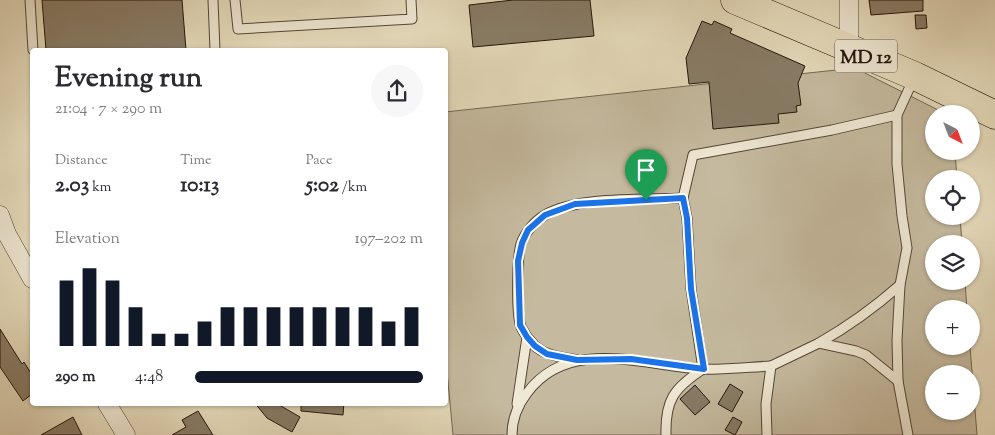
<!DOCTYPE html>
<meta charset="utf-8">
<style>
body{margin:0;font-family:"Sorts Mill Goudy",serif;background:#f7f7f7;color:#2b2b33;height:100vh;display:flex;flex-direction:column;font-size:19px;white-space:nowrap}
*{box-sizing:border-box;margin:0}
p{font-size:16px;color:#7c7c81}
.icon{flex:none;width:28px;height:28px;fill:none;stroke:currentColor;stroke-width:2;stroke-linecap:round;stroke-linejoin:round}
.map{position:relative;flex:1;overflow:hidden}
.sheet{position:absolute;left:30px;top:48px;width:418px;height:358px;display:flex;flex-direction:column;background:#fff;border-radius:5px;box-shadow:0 1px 4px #0004}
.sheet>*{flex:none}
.needle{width:32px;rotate:138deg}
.controls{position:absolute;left:925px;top:105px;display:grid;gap:10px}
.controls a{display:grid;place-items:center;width:55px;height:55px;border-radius:50%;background:#fff;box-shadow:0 1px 4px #0004;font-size:25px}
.pin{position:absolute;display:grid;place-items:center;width:42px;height:42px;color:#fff;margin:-51px -21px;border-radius:50% 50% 50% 0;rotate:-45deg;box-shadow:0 0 5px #0007}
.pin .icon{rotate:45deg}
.round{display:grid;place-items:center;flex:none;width:52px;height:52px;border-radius:26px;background:#f7f7f7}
.summary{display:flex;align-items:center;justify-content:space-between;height:85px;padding:0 25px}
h1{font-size:28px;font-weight:700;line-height:38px}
.figures{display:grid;grid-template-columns:repeat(3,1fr);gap:8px;height:85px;padding:5px 25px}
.figures div{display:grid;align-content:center}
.figures b{font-size:21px;font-weight:700}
.figures small{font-size:14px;font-weight:400}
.figures p{font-size:14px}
.chart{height:140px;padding:10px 25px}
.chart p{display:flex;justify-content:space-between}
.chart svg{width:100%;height:90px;margin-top:5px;stroke:#111827;stroke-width:6}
ul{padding:0 25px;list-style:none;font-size:16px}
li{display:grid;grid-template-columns:80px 60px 1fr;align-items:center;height:38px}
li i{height:12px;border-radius:6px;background:#111827}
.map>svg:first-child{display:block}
.green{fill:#c5ba9f;stroke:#746754;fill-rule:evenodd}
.building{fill:#887c67;stroke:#23140a}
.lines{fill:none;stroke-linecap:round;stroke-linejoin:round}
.service-casing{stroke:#544637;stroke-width:11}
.minor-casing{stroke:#544637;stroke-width:19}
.primary-casing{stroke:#23140a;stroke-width:29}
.service{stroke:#efe8d4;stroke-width:9}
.minor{stroke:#efe8d4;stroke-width:18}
.primary{stroke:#e6dcbd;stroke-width:28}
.route-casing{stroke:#fff;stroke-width:10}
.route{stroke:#1a73e8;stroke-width:6}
.labels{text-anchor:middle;stroke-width:4.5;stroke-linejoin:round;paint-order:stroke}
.shield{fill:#efe8d4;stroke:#605447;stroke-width:1}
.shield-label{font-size:19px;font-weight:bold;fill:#23140a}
</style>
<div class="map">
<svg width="995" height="435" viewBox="0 0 995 435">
<rect width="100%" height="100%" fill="#e6dcbd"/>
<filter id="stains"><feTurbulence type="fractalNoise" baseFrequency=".004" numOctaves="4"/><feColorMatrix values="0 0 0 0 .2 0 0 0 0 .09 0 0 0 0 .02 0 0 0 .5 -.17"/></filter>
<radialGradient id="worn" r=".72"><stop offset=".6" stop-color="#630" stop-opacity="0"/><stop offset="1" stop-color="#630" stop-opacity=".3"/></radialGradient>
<path class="green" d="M855 68 946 114H934V151H955L957 179H934V216H960L962 244H934V281H965L967 309H934V346H970L977 435H453L445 350V112ZM934 374H971V411H934Z"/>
<g class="building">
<polygon points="42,0 182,0 186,50 46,50"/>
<polygon points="513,0 590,0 594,36 473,47 469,5"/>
<polygon points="869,0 923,0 923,11 871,15"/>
<polygon points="915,15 926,15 927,28 916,29"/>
<polygon points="702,21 712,25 714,21 732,29 730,33 805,66 798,83 801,105 796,106 797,112 778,114 779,123 713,129 709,82 689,84 686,58"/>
<polygon points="0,329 22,364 24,362 32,375 32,394 23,401 0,367"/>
<polygon points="730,384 743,392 732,412 718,404"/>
<polygon points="695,385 710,402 695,415 680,399"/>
<polygon points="254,402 274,402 300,417 292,432 267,418"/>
<polygon points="301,402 344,402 343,415 301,411"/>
<polygon points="198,411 213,435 172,435 186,427 182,420"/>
<polygon points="73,417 82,435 41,435"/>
<polygon points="733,417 742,422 735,435 725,430"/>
</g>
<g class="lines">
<g class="service-casing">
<g id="service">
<polyline points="30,0 33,50"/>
<polyline points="213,0 215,50"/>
<polyline points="235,0 238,29 412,19 411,0"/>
<path d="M819 343C849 326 875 307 900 285"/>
<path d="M577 360C562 357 545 356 534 345 529 340 524 333 521 327 516 314 517 258 521 244 525 232 535 221 545 215 577 196 645 200 683 198"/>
<polyline points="898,381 897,340 900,285 907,248 902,216 897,164 897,115 914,78"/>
<polyline points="517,404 527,337"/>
<path d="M512 435C512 419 517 406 527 393 569 336 644 366 702 369 725 370 749 367 771 366"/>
<path d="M666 435C665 400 674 388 703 369L691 289 687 218 683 198 693 155 832 130 897 115"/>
<polyline points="767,435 766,404 771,366 819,343 856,351 866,355 898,381 908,435"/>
</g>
</g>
<g class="minor-casing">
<g id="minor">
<polyline points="849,49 849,0"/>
<polyline points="0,215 7,234 32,279"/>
<polyline points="106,402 126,435"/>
</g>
</g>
<g class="primary-casing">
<polyline id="primary" points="735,0 915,76 995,115"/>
</g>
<use href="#service" class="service"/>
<use href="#minor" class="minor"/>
<use href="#primary" class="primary"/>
</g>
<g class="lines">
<g class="route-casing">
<polygon id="route" points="683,198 687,218 691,289 704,369 631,359 577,360 547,354 535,346 527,337 520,325 518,261 522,243 528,230 545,215 575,204"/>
</g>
<use href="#route" class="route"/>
</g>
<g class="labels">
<rect class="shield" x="835" y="39.5" width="62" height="33" rx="4"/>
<g class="shield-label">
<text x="866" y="63">MD 12</text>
</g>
</g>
<rect width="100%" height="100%" filter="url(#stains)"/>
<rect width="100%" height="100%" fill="url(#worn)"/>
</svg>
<div class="controls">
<a><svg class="needle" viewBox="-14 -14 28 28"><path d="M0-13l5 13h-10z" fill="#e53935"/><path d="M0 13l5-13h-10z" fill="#7c7c81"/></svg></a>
<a><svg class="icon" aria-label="locate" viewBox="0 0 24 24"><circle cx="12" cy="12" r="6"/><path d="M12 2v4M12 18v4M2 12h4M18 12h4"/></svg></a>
<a><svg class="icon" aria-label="layers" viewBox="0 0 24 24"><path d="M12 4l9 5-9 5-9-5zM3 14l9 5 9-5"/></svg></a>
<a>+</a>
<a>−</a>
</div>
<div class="pin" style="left:646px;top:200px;background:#1e9e55"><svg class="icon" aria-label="arrive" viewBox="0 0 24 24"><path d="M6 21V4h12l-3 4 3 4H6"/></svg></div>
<section class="sheet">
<div class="summary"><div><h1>Evening run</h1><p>21:04 · 7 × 290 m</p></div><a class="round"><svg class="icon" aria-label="share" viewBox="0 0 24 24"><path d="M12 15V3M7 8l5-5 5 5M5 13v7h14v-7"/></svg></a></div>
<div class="figures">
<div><p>Distance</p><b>2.03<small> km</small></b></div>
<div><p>Time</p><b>10:13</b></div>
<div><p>Pace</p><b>5:02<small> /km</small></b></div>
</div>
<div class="chart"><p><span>Elevation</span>197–202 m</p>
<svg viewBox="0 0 160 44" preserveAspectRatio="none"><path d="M5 44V12M15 44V6M25 44V12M35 44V25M45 44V38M55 44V38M65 44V32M75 44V25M85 44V25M95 44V25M105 44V25M115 44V25M125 44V25M135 44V25M145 44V32M155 44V25"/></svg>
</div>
<ul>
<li><b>290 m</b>4:48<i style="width:100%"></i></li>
</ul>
</section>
</div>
